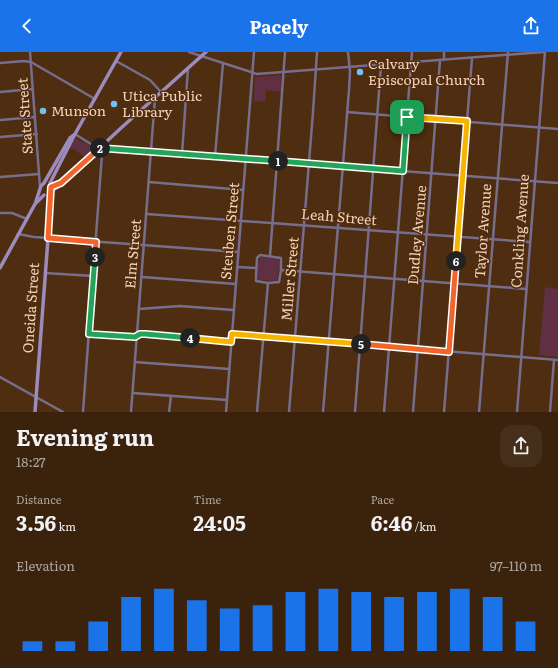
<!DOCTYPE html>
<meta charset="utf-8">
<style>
body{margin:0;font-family:Literata,serif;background:#462f1a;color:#f1f3f6;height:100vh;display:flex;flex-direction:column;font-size:15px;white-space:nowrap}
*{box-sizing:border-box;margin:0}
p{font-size:13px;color:#aca49d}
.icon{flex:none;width:22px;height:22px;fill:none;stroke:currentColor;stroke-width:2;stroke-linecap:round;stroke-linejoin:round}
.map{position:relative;height:360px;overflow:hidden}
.panel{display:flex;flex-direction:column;background:#3b220c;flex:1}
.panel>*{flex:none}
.pin{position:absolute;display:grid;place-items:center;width:34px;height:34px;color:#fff;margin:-17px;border-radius:8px;box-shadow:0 2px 6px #0006}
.km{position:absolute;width:20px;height:20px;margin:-10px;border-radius:50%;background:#222;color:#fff;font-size:11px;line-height:20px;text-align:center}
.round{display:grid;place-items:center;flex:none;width:42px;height:42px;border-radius:12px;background:#462f1a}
.headline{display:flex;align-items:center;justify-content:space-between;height:68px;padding:0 16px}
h1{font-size:22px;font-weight:700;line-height:30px}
.figures{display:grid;grid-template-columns:repeat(3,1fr);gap:6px;height:68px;padding:4px 16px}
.figures div{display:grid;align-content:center}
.figures b{font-size:20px;font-weight:700}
.figures small{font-size:11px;font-weight:400}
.figures p{font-size:11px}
.chart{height:112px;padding:8px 16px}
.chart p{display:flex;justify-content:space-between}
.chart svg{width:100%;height:72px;margin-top:4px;stroke:#1a73e8;stroke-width:6}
header{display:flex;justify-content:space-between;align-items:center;height:52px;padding:0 16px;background:#1a73e8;color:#fff;font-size:18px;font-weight:700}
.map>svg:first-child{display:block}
.green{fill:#602f41}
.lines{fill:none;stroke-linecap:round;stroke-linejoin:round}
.street{stroke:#776e8d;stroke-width:2.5}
.secondary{stroke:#9b8cbd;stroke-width:3.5}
.split-1-casing{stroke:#fff;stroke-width:8}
.split-2-casing{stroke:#fff;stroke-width:8}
.split-3-casing{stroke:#fff;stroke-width:8}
.split-4-casing{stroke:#fff;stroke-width:8}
.split-5-casing{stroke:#fff;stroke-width:8}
.split-6-casing{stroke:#fff;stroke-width:8}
.split-7-casing{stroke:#fff;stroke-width:8}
.split-1{stroke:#22a559;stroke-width:5}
.split-2{stroke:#22a559;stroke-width:5}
.split-3{stroke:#f0652b;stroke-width:5}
.split-4{stroke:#22a559;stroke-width:5}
.split-5{stroke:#f5b400;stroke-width:5}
.split-6{stroke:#f0652b;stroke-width:5}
.split-7{stroke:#f5b400;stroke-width:5}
.poi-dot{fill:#71c1f4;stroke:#4f2d10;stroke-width:1.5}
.labels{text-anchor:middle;stroke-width:3;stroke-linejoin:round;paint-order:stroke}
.poi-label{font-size:14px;fill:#f6d2b7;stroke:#4f2d10;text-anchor:start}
.street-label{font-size:14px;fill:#f6d2b7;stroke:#4f2d10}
</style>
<header><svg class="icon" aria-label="back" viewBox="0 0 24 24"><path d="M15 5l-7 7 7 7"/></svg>Pacely<svg class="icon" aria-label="share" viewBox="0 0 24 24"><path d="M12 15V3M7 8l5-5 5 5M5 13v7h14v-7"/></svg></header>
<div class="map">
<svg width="558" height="360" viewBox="0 0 558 360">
<rect width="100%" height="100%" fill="#4f2d10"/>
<g class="green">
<polygon points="281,23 281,40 266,38 265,50 254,49 255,25"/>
<polygon points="76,86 94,96 85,105 70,95"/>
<path d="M261 205 278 207 280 212 277 229 259 228C255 223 257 210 261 205Z"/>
<polygon points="545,235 558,237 558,305 539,303"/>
</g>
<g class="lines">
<g class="street">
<polyline points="30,0 40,135"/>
<polyline points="189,0 257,22 544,0"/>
<polyline points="444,0 444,8"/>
<polyline points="116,9 150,28 161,40"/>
<polyline points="0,11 24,9 31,10 95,47"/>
<polyline points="0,40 33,37"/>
<polyline points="347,60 558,77"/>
<polyline points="0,68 35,65"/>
<polyline points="75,82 94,94 100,96 558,131"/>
<polyline points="0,85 37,82"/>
<polyline points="182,102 188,16"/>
<polyline points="215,104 223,11"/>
<polyline points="0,125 39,122"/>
<polyline points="149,130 243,138"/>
<polyline points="0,161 12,161 27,167"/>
<polyline points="147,162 530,190"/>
<polyline points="18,182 34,185 238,200"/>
<polygon points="260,203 281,206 281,218 279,230 268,231 256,229 256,224 257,206"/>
<polyline points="270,204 285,0"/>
<polyline points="237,215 256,216"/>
<polyline points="281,218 526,237"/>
<polyline points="45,221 93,224"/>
<polyline points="142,225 236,232"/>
<polyline points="139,257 180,254 233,258"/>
<polyline points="89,282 135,285 140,282 145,282 231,290"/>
<polyline points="232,282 558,308"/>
<polyline points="135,310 229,317"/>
<polyline points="0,325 63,360"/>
<polyline points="133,341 227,348"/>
<polyline points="83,360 102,102 100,96"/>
<polyline points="131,360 155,46"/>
<polyline points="169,360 171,344"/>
<polyline points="226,360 254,0"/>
<polyline points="257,360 268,231"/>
<polyline points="289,360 313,60 317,0"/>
<polyline points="323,360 349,38 350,19 348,0"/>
<polyline points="355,360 381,13"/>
<polyline points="384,360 412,0"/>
<polyline points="413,360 440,8"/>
<polyline points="444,360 472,6"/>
<polyline points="479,360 508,0"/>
<polyline points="517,360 545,0"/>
<polyline points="550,360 554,308"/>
</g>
<g class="secondary">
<polyline points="51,139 58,135 121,76 206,0"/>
<polyline points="36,149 41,134 44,131 70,86 74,83"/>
<polyline points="0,216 35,152 44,143"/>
<polyline points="35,360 50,160 51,138 50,131 75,82 121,0"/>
</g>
</g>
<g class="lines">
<g class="split-1-casing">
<polyline id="split-1" points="278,109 403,119 407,65"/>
</g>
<g class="split-2-casing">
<polyline id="split-2" points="100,96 278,109"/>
</g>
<g class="split-3-casing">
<polyline id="split-3" points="95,205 96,190 48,186 51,135 61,131 100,96"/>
</g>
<g class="split-4-casing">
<polyline id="split-4" points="95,205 89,282 135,285 140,282 145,282 190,286"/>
</g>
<g class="split-5-casing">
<polyline id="split-5" points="190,286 231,290 232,282 361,292"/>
</g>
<g class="split-6-casing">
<polyline id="split-6" points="361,292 449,300 456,209"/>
</g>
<g class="split-7-casing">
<polyline id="split-7" points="407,65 467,69 456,209"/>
</g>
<use href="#split-1" class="split-1"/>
<use href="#split-2" class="split-2"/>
<use href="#split-3" class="split-3"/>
<use href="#split-4" class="split-4"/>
<use href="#split-5" class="split-5"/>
<use href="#split-6" class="split-6"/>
<use href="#split-7" class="split-7"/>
</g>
<g class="poi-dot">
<circle cx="360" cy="20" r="4"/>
<circle cx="114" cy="52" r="4"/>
<circle cx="43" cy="59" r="4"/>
</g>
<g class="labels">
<g class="poi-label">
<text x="368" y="17">Calvary<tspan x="368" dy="16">Episcopal Church</tspan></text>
<text x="122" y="49">Utica Public<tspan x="122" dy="16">Library</tspan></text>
<text x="51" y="64">Munson</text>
</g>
<g class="street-label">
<text transform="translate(25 64) rotate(-94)" y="5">State Street</text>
<text transform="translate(339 165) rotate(5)" y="5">Leah Street</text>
<text transform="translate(230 179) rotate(-85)" y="5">Steuben Street</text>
<text transform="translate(483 179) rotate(-86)" y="5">Taylor Avenue</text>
<text transform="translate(520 179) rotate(-86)" y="5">Conkling Avenue</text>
<text transform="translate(417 183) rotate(-85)" y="5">Dudley Avenue</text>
<text transform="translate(133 202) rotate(-85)" y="5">Elm Street</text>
<text transform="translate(290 227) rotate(-85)" y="5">Miller Street</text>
<text transform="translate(31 256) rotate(-86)" y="5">Oneida Street</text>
</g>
</g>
</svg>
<div class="pin" style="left:407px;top:65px;background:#1e9e55"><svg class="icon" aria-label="arrive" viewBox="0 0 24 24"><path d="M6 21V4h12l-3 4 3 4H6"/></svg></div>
<b class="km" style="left:278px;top:109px">1</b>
<b class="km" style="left:100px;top:96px">2</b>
<b class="km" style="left:95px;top:205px">3</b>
<b class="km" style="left:190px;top:286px">4</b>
<b class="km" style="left:361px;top:292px">5</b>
<b class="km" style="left:456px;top:209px">6</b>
</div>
<section class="panel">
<div class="headline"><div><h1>Evening run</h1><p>18:27</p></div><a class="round"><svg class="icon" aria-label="share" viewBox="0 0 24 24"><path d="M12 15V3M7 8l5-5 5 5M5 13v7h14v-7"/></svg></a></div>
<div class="figures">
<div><p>Distance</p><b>3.56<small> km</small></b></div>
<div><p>Time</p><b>24:05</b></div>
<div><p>Pace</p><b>6:46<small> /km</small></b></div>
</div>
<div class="chart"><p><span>Elevation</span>97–110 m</p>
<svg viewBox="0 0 160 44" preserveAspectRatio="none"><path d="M5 44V38M15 44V38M25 44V26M35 44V11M45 44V6M55 44V13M65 44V18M75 44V16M85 44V8M95 44V6M105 44V8M115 44V11M125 44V8M135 44V6M145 44V11M155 44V26"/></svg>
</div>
</section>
